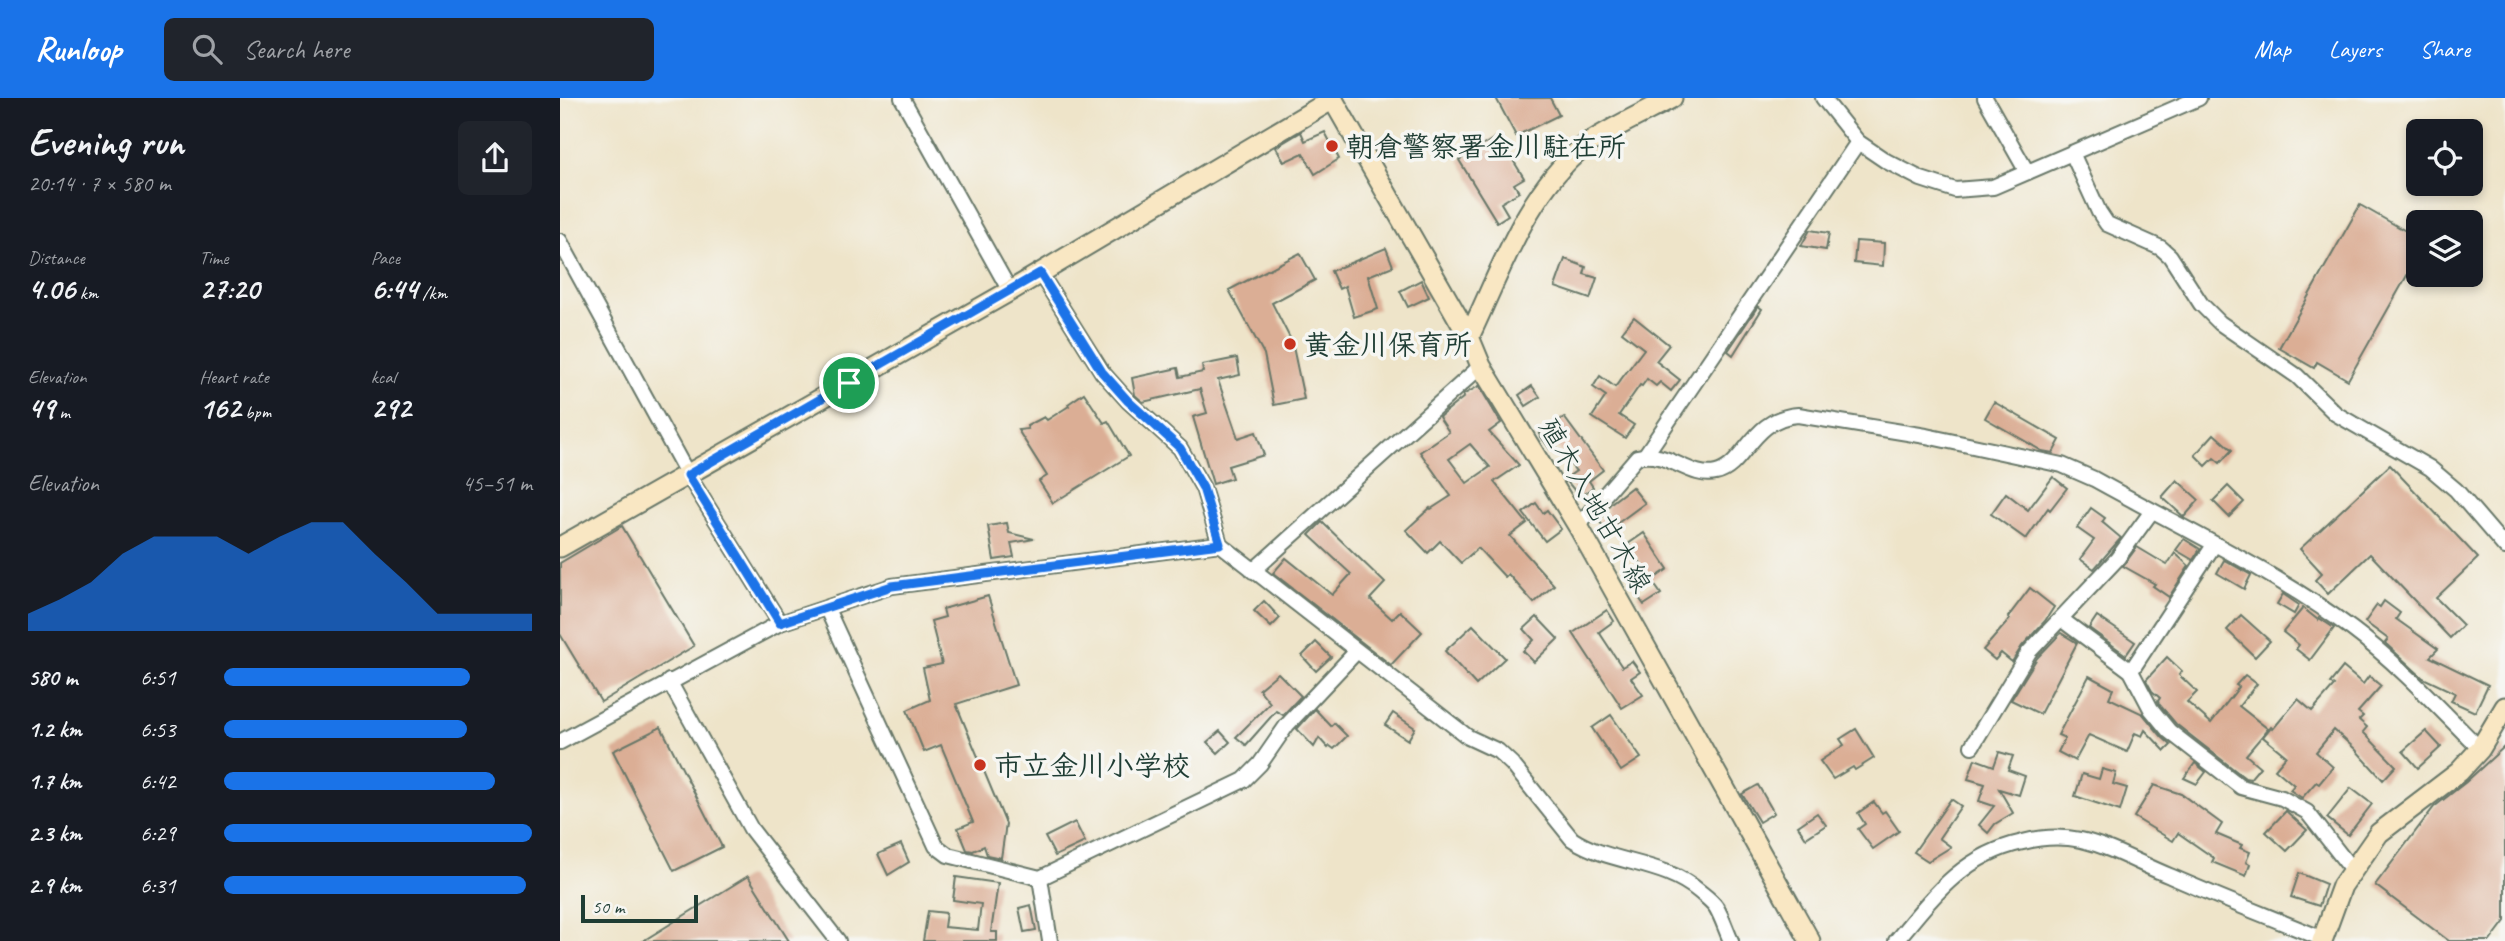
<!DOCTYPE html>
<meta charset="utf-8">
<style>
body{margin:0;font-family:Caveat,"Klee One",sans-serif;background:#20242c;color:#f1f3f6;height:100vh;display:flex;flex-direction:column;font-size:26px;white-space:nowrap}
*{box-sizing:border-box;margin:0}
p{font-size:23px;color:#9ea1a6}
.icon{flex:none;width:38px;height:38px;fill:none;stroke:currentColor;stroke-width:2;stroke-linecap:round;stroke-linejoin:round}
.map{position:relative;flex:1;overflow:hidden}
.details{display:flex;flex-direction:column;background:#171b24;width:560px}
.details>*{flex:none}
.buttons{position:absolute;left:1846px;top:21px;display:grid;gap:14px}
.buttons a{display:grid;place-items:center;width:77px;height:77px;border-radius:10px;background:#171b24;box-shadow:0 4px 10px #0003;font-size:35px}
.scale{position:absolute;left:21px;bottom:18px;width:117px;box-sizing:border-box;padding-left:7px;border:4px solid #1f3d34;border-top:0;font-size:19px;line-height:24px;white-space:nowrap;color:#1f3d34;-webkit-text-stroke:5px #f6f6f2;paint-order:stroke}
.pin{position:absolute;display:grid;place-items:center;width:60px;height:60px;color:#fff;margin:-30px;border:4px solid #fff;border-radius:50%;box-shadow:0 2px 7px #0007}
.round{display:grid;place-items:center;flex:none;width:74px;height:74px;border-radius:10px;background:#20242c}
.overview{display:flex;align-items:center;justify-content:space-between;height:119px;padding:0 28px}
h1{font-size:38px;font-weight:700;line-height:52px}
.figures{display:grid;grid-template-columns:repeat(3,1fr);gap:10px;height:119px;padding:7px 28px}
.figures div{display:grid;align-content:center}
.figures b{font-size:30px;font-weight:700}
.figures small{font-size:19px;font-weight:400}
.figures p{font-size:19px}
.chart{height:196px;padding:14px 28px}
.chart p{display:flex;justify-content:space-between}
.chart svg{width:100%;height:126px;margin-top:7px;fill:#1a73e8;opacity:.7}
ul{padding:0 28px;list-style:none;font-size:23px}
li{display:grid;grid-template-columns:112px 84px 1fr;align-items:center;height:52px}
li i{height:18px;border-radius:9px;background:#1a73e8}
header{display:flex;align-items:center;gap:42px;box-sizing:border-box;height:98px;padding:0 35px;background:#1a73e8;color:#fff}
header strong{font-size:33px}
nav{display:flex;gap:38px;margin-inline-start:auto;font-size:24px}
.search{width:490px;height:63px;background:#20242c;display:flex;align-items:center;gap:18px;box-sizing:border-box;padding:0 24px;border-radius:10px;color:#9ea1a6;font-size:26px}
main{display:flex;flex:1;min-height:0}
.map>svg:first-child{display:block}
.building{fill:#dbae95;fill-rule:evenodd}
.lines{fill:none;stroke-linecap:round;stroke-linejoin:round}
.street-casing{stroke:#677768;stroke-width:18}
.secondary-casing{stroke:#677768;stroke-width:23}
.street{stroke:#fff;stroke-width:14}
.secondary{stroke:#f9e7c3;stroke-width:19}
.route-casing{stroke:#fff;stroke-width:14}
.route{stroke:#1a73e8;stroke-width:9}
.poi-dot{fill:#c8321e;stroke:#f6f6f2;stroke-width:2.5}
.labels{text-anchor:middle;stroke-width:7;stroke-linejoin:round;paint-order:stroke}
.poi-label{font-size:28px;font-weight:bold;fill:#1f3d34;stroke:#f6f6f2;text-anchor:start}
.street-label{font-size:28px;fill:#1f3d34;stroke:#f6f6f2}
</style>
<header>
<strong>Runloop</strong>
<div class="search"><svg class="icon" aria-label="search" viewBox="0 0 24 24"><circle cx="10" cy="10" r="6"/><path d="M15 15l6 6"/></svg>Search here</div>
<nav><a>Map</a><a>Layers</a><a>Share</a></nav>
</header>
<main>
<section class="details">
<div class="overview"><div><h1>Evening run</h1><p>20:14 · 7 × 580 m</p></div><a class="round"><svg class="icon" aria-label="share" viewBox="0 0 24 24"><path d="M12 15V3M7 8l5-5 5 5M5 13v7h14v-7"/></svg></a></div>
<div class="figures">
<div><p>Distance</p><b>4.06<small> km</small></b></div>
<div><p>Time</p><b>27:20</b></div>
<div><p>Pace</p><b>6:44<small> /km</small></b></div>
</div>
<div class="figures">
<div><p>Elevation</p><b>49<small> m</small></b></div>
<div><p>Heart rate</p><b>162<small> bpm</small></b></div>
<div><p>kcal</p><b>292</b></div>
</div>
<div class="chart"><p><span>Elevation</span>45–51 m</p>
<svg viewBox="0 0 160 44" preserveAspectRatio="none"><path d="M0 44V38L10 33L20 27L30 17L40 11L50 11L60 11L70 17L80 11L90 6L100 6L110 17L120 27L130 38L140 38L150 38L160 38V44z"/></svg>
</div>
<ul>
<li><b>580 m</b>6:51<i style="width:80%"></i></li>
<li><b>1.2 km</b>6:53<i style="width:79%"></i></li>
<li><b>1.7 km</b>6:42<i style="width:88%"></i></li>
<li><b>2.3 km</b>6:29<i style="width:100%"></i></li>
<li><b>2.9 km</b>6:31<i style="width:98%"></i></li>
</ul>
</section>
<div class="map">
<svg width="1945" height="843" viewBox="0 0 1945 843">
<rect width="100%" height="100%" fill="#f6f6f2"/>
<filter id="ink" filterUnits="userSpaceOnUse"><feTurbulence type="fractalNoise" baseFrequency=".0143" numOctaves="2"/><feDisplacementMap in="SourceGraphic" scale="14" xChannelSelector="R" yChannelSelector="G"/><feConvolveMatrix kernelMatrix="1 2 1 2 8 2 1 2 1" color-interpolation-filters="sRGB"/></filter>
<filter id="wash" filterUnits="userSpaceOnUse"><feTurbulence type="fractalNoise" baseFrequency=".00686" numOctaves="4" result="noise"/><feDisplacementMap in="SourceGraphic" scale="28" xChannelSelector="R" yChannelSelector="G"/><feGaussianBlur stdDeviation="1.57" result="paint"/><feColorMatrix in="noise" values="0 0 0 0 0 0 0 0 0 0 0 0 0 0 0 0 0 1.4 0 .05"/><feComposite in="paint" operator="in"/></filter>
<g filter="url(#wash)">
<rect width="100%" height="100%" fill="#eee4c9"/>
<g id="blocks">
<g class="building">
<polygon points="936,0 990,0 999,17 956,38"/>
<polygon points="741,34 745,43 765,34 779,61 755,76 743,55 724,64 716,49"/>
<polygon points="938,38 964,80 954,86 959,94 941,105 948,117 937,124 899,62"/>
<polygon points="1800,107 1858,140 1858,158 1788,282 1757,264 1754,270 1719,250"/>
<polygon points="1250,132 1269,135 1266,152 1241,148"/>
<polygon points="1296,143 1324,145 1323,168 1294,165"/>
<polygon points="826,150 833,168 808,178 818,211 794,219 785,188 779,191 771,173"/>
<polygon points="740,155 755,182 712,205 732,244 744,301 714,307 704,256 669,192"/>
<polygon points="1005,161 1026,169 1024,176 1037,180 1030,201 995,189"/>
<polygon points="861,182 869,199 848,209 840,193"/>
<polygon points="1198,208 1202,211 1173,257 1168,253"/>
<polygon points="1074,219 1109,247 1096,263 1120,282 1111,293 1100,284 1096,288 1087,281 1082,288 1080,287 1059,317 1074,327 1065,340 1032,319 1046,298 1033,289 1040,278 1055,289 1084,251 1062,234"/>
<polygon points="677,260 680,277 658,282 678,340 696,334 704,357 668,368 672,380 653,386 633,319 647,315 640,291 583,304 575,297 572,280 618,270 620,279 643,274 642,267"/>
<path d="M919 288 941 325 929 334 959 367 934 384 967 425 950 438 994 487 974 505 948 476 945 479 918 450 901 465 880 443 868 455 846 432 870 410 871 411 891 398 860 354 889 334 879 319 904 299 903 297ZM910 346 930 369 907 385 889 361Z"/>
<polygon points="972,288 980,299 966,308 959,297"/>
<polygon points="524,295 544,325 548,323 569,358 493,405 479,383 487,378 458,332 468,331 467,328 484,319 487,322 509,308 508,306"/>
<polygon points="1434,304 1500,342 1493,355 1482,353 1425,320"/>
<polygon points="1004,319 1043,372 1029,383 1033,389 1020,399 1005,381 1016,373 995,347 990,351 979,336"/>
<polygon points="1654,336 1672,352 1660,365 1654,360 1646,368 1635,357"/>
<polygon points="1830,367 1918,460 1876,500 1903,527 1890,540 1810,456 1768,496 1755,482 1762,475 1740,451"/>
<polygon points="1493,379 1507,390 1490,412 1488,410 1466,441 1431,416 1446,395 1468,412"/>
<polygon points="1617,382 1639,402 1624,419 1602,399"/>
<polygon points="1668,388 1684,404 1669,419 1653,403"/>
<polygon points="1072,389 1085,405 1047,433 1038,422 1048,414 1046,411 1051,405"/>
<polygon points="976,405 983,415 987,412 1001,431 985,443 963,415"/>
<polygon points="1531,410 1545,420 1542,424 1561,440 1534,471 1520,461 1534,442 1517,430"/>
<polygon points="762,424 825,485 810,501 832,521 840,513 862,534 831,567 713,475 726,460 772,497 791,476 749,437"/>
<polygon points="447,425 449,435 474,441 451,445 454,459 434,462 428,428"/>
<polygon points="62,428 134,548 41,604 0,536 0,465"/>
<polygon points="1084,435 1108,471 1092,482 1068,446"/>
<polygon points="1624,441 1640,451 1633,462 1616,452"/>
<polygon points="1577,449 1607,467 1615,455 1629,468 1609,499 1593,488 1595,486 1563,468"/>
<polygon points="1664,462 1691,477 1684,491 1657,475"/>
<polygon points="1094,486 1101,496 1084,507 1077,497"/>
<polygon points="1470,490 1494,509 1485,523 1462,548 1452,564 1441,555 1435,562 1423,552 1450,521 1448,519"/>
<polygon points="1723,496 1739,507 1734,516 1717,506"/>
<polygon points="428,498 456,587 396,606 446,726 441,760 427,757 424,748 413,753 407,752 398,730 413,724 381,647 364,654 347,612 370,602 363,570 382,566 371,523 385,519 383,511"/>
<polygon points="704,503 720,520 711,529 694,513"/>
<polygon points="1824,503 1840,515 1836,521 1878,551 1870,559 1928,587 1915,614 1891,603 1895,595 1863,580 1825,545 1828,541 1805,524 1817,507 1820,509"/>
<polygon points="1743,510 1758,522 1759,520 1774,530 1750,562 1736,551 1739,547 1723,534"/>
<polygon points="1047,512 1054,523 1039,534 1062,569 1072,563 1080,574 1071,580 1083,597 1062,610 1013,535"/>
<polygon points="1681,517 1710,543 1695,559 1667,532"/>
<polygon points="1537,518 1575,544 1566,557 1529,530"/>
<polygon points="977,519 998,541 974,564 963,553 974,542 964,531"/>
<polygon points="913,527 945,560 916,587 885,553"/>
<polygon points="1501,535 1517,545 1480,616 1451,602 1477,560"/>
<polygon points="756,544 771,559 756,573 742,558"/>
<polygon points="1607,559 1622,573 1619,577 1637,594 1627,604 1651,625 1679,589 1676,587 1685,577 1697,586 1679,608 1708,631 1686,657 1700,669 1690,681 1685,680 1616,626 1599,606 1598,603 1600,600 1592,593 1586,582"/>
<polygon points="1783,569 1803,586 1809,578 1821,588 1798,614 1803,618 1799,622 1807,629 1803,634 1836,668 1823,682 1795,651 1774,632 1756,654 1773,669 1759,686 1756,684 1742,700 1730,692 1734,687 1715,671 1726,658 1703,639 1711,629 1713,631 1738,601 1752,613 1774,588 1770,585"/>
<polygon points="718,575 741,598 723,617 716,613 686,647 676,639 710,605 699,591"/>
<polygon points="1529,578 1553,591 1549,600 1583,616 1602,639 1611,647 1605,653 1585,632 1582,638 1575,635 1567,654 1529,637 1515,663 1498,654 1505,640 1498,637"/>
<polygon points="755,611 771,628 774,625 787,638 774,651 770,648 768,650 759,640 754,649 737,631"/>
<polygon points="833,615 855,630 848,642 825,627"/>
<polygon points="1051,617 1081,660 1061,673 1032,630"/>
<polygon points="101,629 162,749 114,773 53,653"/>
<polygon points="1296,631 1314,660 1295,672 1293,669 1273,681 1260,663 1284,647 1280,641"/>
<polygon points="660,633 670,644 658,655 647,644"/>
<polygon points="1866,633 1881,649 1858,670 1843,653"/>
<polygon points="1945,648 1945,823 1930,843 1889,843 1815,787 1874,709 1906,684"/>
<polygon points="1439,654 1453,658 1448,672 1465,678 1459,697 1439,691 1453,715 1435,726 1428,735 1419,727 1434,708 1419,703 1425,686 1408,681 1415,661 1434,668"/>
<polygon points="1635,665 1646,674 1637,686 1624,680"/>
<polygon points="1542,671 1556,675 1553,686 1567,690 1560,713 1515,698 1522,676 1539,681"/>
<polygon points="1198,687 1214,715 1199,724 1182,696"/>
<polygon points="1594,687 1621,696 1662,726 1656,736 1682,747 1680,750 1690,754 1686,764 1690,766 1686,778 1652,764 1654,760 1618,735 1613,743 1574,719"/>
<polygon points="1791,690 1812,706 1788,737 1767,720"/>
<polygon points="1391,701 1401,708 1379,740 1391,749 1368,763 1354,754"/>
<polygon points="1314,704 1322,715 1325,713 1339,733 1313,751 1298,731 1305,726 1298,715"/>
<polygon points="1726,713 1747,732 1727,753 1706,734"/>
<polygon points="1257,715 1266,727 1246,740 1238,728"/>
<polygon points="515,724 525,744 495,758 485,739"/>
<polygon points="341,746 349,764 328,777 318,756"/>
<polygon points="1739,775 1766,786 1759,808 1731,799"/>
<polygon points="188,778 229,843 83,843"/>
<polygon points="396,779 438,785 431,834 437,834 437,843 363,843 368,813 386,815 384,829 418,832 421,806 393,802"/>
<polygon points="471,807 476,832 464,834 459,810"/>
</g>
</g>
</g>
<g filter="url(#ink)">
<use href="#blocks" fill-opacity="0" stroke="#677768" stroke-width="2"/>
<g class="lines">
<g class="street-casing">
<g id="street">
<polyline points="342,0 450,193"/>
<polyline points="1263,0 1298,44 1326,63 1361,81 1395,92 1433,89 1639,0"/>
<polyline points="1425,0 1467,74"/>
<polyline points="1512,55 1539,114 1547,126 1601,150 1610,158 1641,206 1660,225 1737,278 1776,316 1870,370 1896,392 1945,449"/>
<polyline points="0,143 128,377 220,525"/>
<path d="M480 175 542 274 568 303 620 350 643 390 660 446 908 639 938 653 952 666 1012 741C1052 767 1103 762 1140 794 1145 798 1152 803 1156 809 1162 819 1166 832 1171 843"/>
<polyline points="1086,356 1298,44"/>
<path d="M1018 428 1077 359C1107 351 1130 381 1156 375 1185 369 1191 320 1238 317L1366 338 1502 367 1534 381C1620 429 1713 472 1792 531 1839 566 1879 610 1920 651"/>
<polyline points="693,473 921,268"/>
<polyline points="267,511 376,748 388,757 480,780 684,682 700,666 727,627 796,554"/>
<polyline points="1501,521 1571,573 1591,611 1609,633 1681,689 1722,700 1747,714 1793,773"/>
<polyline points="1571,573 1654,447"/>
<polyline points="109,583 191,731 278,843"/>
<polyline points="0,644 220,525 332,488 660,446"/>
<polyline points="1412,648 1469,554 1557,461 1592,413"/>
<polyline points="480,780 490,843"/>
<path d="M1336 843C1373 798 1403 757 1463 744 1482 739 1501 738 1521 742 1552 749 1580 766 1610 778 1660 800 1712 820 1763 841"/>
</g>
</g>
<g class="secondary-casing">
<g id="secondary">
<polyline points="772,0 909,239 921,268 1018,428 1250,843"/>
<path d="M909 239C940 175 966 95 1023 49 1046 32 1086 14 1112 0"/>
<polyline points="0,449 450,193 773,1"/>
<polyline points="1762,843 1782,788 1819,735 1899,674 1920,651 1945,609"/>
</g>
</g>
<use href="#street" class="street"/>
<use href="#secondary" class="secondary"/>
</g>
</g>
<g class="lines" filter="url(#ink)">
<g class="route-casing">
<polygon id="route" points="480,175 542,274 568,303 620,350 643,390 660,446 332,488 220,525 128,377"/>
</g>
<use href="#route" class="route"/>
</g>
<g class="poi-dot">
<circle cx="772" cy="48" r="7"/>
<circle cx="730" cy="246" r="7"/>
<circle cx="420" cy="667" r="7"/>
</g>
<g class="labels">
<g class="poi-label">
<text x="786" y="58">朝倉警察署金川駐在所</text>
<text x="744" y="256">黄金川保育所</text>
<text x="434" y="677">市立金川小学校</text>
</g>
<g class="street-label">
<text transform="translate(1036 407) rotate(60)" y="10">殖木入地甘木線</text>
</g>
</g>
</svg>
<div class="buttons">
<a><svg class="icon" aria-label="locate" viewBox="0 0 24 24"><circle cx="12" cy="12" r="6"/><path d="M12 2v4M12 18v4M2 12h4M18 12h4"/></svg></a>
<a><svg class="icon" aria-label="layers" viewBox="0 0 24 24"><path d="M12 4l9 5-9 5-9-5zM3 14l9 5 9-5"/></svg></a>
</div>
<div class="scale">50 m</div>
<div class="pin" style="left:289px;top:285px;background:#1e9e55"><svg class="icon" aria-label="arrive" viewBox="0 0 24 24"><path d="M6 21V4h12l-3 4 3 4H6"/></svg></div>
</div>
</main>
